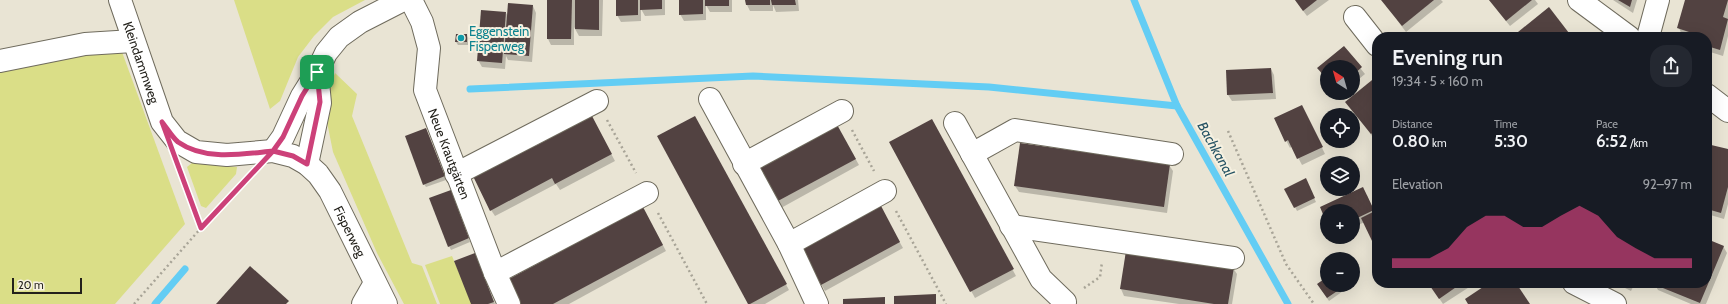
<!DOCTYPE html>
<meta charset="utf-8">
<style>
body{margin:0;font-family:Cabin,sans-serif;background:#242831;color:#f1f3f6;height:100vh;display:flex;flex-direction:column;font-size:15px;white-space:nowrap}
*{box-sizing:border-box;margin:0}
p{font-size:13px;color:#9ea1a6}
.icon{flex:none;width:22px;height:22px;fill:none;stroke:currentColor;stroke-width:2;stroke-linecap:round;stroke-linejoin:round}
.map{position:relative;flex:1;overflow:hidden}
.sheet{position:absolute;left:1372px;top:32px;width:340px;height:256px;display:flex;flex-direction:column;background:#171b24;border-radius:16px;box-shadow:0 4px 16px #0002}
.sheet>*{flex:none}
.needle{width:26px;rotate:323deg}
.fabs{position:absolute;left:1320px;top:60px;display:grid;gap:8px}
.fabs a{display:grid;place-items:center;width:40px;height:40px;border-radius:50%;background:#171b24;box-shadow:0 4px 16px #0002;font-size:20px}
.scale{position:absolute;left:12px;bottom:10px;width:70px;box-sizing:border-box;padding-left:4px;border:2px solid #23211b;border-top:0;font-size:11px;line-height:14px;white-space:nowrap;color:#23211b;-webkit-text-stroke:3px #f6f1e1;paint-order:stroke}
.pin{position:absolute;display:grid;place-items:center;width:34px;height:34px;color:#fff;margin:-17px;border-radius:8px;box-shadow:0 2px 6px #0006}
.round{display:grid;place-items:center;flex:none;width:42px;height:42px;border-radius:16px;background:#242831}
.headline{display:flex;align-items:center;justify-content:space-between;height:68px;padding:0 20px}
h1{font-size:22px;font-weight:600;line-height:30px}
.stats{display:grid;grid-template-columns:repeat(3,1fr);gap:6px;height:68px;padding:4px 20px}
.stats div{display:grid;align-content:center}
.stats b{font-size:17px;font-weight:600}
.stats small{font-size:11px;font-weight:400}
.stats p{font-size:11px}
.chart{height:112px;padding:8px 20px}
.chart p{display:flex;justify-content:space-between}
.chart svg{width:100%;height:72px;margin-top:4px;fill:#cc4179;opacity:.7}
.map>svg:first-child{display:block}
.green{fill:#dade87}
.shadow{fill:#0003}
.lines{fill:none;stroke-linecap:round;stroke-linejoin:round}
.stream{stroke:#63cdf4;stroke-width:7}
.building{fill:#524241}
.minor-casing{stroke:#6f6b5d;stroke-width:24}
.path{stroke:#a8a497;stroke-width:2.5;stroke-dasharray:2 3;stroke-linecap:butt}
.minor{stroke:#fff;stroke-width:22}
.route-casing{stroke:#fff;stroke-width:8}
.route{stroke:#cc4179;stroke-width:5}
.culture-dot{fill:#0f9aa8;stroke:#f6f1e1;stroke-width:1.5}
.labels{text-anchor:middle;stroke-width:4;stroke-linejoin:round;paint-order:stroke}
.culture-label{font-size:13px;fill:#0d838f;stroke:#f6f1e1;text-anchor:start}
.street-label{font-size:13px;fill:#23211b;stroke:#f6f1e1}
.water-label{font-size:14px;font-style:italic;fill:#265364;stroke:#f6f1e1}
</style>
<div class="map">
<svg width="1728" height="304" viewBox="0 0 1728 304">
<rect width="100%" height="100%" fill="#e9e4d4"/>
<g class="green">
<polygon points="234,0 365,0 333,17 314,36 298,57 280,101 270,109"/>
<polygon points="103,48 122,52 185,224 115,304 0,304 0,70"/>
<polygon points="335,73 357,94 352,116 412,263 422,266 437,304 404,304 377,253 333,152 327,122 328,93"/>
<polygon points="192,163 237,167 236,174 206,208 201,206 187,167"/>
<polygon points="452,256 472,304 440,304 425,265"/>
</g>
<g class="shadow">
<polygon points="548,0 603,0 602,36 579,36 574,27 574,45 551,45 548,39"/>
<polygon points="617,0 665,0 665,15 645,16 641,9 641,21 621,22 617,15"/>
<polygon points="680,0 732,0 732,12 710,12 706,5 706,20 684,21 680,14"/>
<polygon points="746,0 798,0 799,11 776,12 773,5 773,11 750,11 747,5"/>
<polygon points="1295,0 1329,0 1307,16"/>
<polygon points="1382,0 1441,0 1443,2 1406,32"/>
<polygon points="1489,0 1535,0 1538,4 1510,26"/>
<polygon points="1613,0 1637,0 1633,13"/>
<polygon points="1686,0 1728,0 1728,36 1723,56 1707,51 1707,37 1691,37 1682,35 1679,28"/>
<polygon points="533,6 536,13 532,62 508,60 506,56 505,69 482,67 478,60 506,13 508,16"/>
<polygon points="1569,33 1571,37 1522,37"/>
<polygon points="467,35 468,38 468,45 458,45 456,42"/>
<polygon points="1343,47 1365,74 1353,84 1353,67 1327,67 1327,80 1319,68"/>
<polygon points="1271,69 1274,75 1276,99 1232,101 1228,95"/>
<polygon points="1377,77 1377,138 1375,140 1347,102"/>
<polygon points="1302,106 1325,154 1302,165 1292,146 1290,148 1275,119"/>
<polygon points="695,117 789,290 765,304 749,304"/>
<polygon points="932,120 1016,276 975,298 890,143"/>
<polygon points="835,122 859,165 781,208 757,165"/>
<polygon points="595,124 615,161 560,190 556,184 495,216 491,210 535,147"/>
<polygon points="427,132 446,180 426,187 424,184"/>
<polygon points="1707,145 1728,150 1728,204 1724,219 1707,214"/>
<polygon points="1169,165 1173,171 1167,213 1019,192 1015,186"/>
<polygon points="1307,183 1316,202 1297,211 1286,189"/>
<polygon points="452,194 470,242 451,250 449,246"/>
<polygon points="1367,195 1374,212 1377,211 1377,247 1365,222 1353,227 1353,211 1327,211 1327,221 1321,208"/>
<polygon points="879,205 903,248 825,291 801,247"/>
<polygon points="643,208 666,251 569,304 522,304"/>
<polygon points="1707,240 1723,246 1727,253 1706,304 1691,304 1658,290 1654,283 1707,283"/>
<polygon points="1126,252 1233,268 1237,274 1232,304 1179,304 1124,296 1121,289"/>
<polygon points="475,254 477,257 495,304 472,304"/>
<polygon points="1327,278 1327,285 1343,285 1346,289 1329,301 1320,288"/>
<polygon points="1429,283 1473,283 1474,284 1443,304"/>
<polygon points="1615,283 1635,283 1631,291"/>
</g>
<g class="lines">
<g class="stream">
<polyline points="1134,0 1177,106 1288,304"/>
<polyline points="470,89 753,76 989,87 1177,106"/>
<polyline points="155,304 185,269"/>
</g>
</g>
<g class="building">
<polygon points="547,0 572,0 571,39 547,39"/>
<polygon points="575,0 599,0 599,30 575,29"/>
<polygon points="616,0 638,0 638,15 616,16"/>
<polygon points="640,0 662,0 662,9 640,10"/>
<polygon points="679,0 703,0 703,14 679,15"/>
<rect x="705" y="0" width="24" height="6"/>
<polygon points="745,0 770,0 770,5 746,5"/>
<polygon points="771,0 795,0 796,5 772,5"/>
<polygon points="1295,0 1317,0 1303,11"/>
<polygon points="1381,0 1434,0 1402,26"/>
<polygon points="1489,0 1532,0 1506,21"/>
<polygon points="1618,0 1632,0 1630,7"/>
<polygon points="1685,0 1728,0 1723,17 1728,19 1720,50 1707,46 1707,37 1691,37 1692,33 1677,28"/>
<polygon points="508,3 533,5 529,56 504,54"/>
<polygon points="1549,7 1569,33 1564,37 1522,37 1518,32"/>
<polygon points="481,10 506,12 502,63 477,61"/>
<polygon points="456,34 467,34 467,42 455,42"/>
<polygon points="1344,46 1362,67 1353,75 1353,67 1327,67 1327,79 1317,68"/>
<polygon points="1271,68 1273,93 1227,95 1226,70"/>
<polygon points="1377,76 1377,129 1371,134 1345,102"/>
<polygon points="1302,105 1323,147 1297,159 1288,140 1285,142 1274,118"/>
<polygon points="592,116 612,154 555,184 552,178 490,211 472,174 533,142 535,146"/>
<polygon points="695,116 787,284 750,304 748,304 657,136"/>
<polygon points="932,119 1014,269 970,292 889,142"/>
<polygon points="835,121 856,159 776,202 756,164"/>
<polygon points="426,128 445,176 423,185 405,136"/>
<polygon points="1020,143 1170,164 1164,207 1014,186"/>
<polygon points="1707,144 1728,149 1728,187 1721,213 1707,209"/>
<polygon points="1306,178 1315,198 1294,208 1284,189"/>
<polygon points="1363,187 1374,210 1353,220 1353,211 1327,211 1327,224 1320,207"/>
<polygon points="451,190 469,238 448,247 429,198"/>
<polygon points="880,204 900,242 821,285 800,247"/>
<polygon points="643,207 663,245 553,304 521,304 507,280"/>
<polygon points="1377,210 1377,241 1373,243 1361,218"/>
<polygon points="1707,239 1724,246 1700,303 1653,284 1707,283"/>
<polygon points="1126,251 1234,267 1228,304 1214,304 1120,289"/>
<polygon points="475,253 494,302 488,304 471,304 454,261"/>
<polygon points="250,266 289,301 286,304 216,304"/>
<polygon points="1327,277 1327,285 1346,285 1327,298 1317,284"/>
<polygon points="1428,283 1462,283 1439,299"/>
<polygon points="1489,283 1516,283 1530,304 1468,304 1465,299"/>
<polygon points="936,294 936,304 894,304 894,296"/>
<polygon points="885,297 885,304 843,304 843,299"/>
</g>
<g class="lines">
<g class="minor-casing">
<g id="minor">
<path id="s1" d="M120 0 162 122 177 141 196 152 227 155 273 151 293 156 307 164 318 174 330 191 386 304"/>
<path id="s2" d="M411 0 422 22 429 48 425 90 495 273 509 304"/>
<polyline points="1579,0 1629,37"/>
<polyline points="1355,17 1377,45"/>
<polyline points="1648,37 1658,0"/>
<polyline points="0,61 85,44 133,41"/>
<polyline points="1707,95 1728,111"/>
<polyline points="710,99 789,244 817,304"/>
<polyline points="955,123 1041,279 1065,302 1062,304"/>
<polyline points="273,151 283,137 302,96 317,72 326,53 339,37 360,22 403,0"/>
<polyline points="972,154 1015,130 1172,154"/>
<polyline points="307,164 320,103 317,72"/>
<polyline points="744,164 842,111"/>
<polyline points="456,174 597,101"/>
<polyline points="1011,226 1233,258"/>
<polyline points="789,244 885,191"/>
<polyline points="495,273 647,193"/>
<polyline points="1574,283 1615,304"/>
<polyline points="363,304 375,283"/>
</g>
</g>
<g class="path">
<polyline points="607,120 636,173"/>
<polyline points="852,130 874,171"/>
<polyline points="1228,131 1286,264 1314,304"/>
<polyline points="180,170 201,228 249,177"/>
<polyline points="896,211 946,304"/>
<polyline points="658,213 707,304"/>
<polyline points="1084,288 1100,277 1102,262"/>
<polyline points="134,304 201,228"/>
</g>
<use href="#minor" class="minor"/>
</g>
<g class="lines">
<g class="route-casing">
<path id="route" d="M317 72 302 96 283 137 273 151C242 154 205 161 178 142 172 137 167 128 162 122L201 228 273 151 293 156 307 164 320 102 317 72"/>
</g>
<use href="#route" class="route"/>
</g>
<circle class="culture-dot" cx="461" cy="38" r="4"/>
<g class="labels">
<g class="culture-label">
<text x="469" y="36">Eggenstein<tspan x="469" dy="15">Fisperweg</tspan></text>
</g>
<g class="street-label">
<text dy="5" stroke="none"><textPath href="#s1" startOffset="66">Kleindammweg</textPath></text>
<text dy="5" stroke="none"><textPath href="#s2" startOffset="162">Neue Krautgärten</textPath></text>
<text dy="5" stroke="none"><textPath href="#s1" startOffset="370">Fisperweg</textPath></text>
</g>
<g class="water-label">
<text transform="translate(1216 149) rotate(61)" y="5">Bachkanal</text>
</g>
</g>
</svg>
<div class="fabs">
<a><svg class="needle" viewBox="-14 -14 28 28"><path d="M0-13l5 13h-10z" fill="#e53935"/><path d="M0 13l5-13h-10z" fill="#9ea1a6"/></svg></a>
<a><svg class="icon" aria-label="locate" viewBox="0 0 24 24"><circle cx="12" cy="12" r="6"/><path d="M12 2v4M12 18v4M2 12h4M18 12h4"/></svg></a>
<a><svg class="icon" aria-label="layers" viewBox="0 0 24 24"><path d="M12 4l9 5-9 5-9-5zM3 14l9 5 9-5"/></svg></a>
<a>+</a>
<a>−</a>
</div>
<div class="scale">20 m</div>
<div class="pin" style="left:317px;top:72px;background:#1e9e55"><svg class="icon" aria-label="arrive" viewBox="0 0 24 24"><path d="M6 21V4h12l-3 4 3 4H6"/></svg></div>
<section class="sheet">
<div class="headline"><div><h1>Evening run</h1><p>19:34 · 5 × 160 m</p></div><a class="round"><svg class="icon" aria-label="share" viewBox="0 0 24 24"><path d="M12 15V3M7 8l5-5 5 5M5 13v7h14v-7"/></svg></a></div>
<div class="stats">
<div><p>Distance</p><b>0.80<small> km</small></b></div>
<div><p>Time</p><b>5:30</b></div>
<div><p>Pace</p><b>6:52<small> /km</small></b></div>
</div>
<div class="chart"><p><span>Elevation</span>92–97 m</p>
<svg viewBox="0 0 160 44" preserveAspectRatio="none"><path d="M0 44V38L10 38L20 38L30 32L40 19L50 12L60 12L70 19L80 19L90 12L100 6L110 12L120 25L130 32L140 38L150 38L160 38V44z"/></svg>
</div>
</section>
</div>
